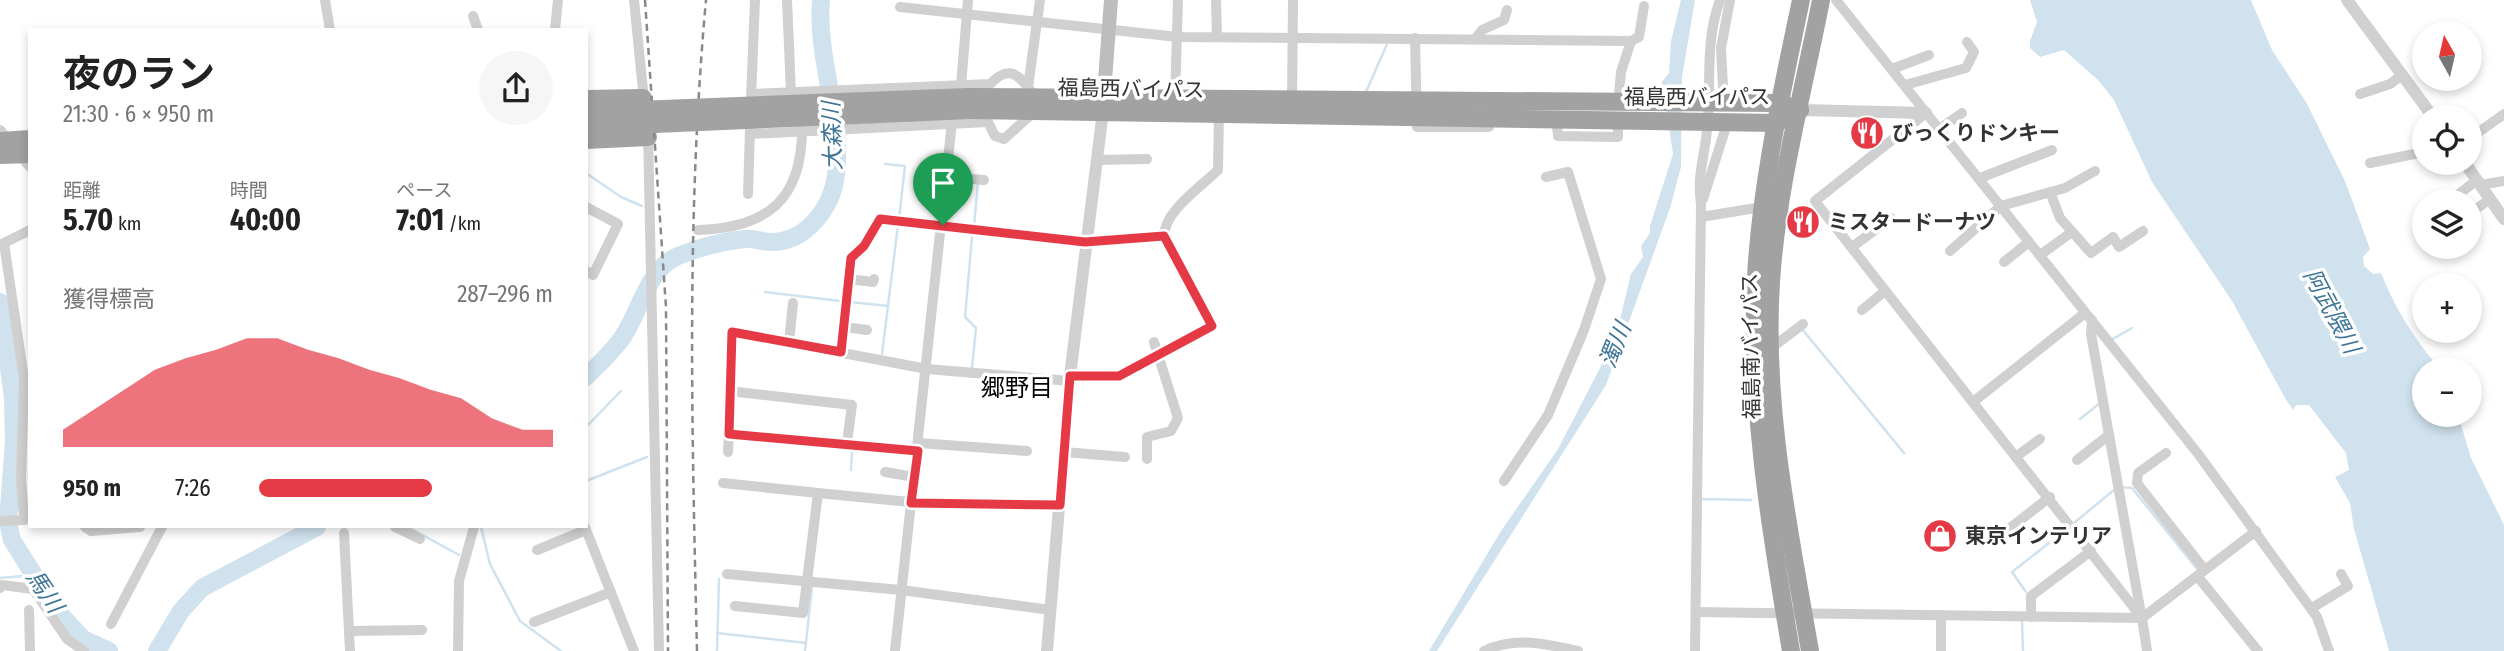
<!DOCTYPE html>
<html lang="ja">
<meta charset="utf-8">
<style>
body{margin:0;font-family:"Fira Sans Condensed","Noto Sans JP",sans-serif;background:#f6f6f6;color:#222;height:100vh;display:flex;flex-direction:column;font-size:26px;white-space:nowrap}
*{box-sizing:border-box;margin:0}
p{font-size:23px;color:#767676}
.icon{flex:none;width:38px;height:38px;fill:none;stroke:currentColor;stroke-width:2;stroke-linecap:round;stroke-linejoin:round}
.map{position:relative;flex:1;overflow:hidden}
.details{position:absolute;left:28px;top:28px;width:560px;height:500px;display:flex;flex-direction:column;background:#fff;border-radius:0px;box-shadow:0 4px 10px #0003}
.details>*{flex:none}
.needle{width:46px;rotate:352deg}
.controls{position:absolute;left:2412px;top:21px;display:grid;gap:14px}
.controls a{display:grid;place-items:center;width:70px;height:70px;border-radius:50%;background:#fff;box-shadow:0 4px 10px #0003;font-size:35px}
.pin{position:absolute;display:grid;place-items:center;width:60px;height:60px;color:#fff;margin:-72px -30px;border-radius:50% 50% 50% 0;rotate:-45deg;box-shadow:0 0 7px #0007}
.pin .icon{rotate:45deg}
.round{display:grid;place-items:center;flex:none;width:74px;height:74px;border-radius:37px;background:#f6f6f6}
.headline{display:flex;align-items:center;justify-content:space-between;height:119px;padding:0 35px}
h1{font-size:38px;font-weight:700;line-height:52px}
.stats{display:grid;grid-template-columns:repeat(3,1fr);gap:10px;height:119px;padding:7px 35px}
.stats div{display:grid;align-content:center}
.stats b{font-size:30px;font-weight:700}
.stats small{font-size:19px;font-weight:400}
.stats p{font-size:19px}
.chart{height:196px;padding:14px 35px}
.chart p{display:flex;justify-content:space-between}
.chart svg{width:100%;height:126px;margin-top:7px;fill:#e63946;opacity:.7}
ul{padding:0 35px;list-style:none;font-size:23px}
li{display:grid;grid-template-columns:112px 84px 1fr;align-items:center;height:52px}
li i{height:18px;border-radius:9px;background:#e63946}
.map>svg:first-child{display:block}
.water{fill:#cfe2ee}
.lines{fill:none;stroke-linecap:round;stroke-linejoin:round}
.stream{stroke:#cfe2ee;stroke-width:2.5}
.river{stroke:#cfe2ee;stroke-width:18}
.minor{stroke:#d0d0d0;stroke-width:10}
.tertiary{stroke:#d0d0d0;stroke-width:12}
.secondary{stroke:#bdbdbd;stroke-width:14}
.trunk{stroke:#a2a2a2;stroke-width:18}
.rail{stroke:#888;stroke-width:2.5;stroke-dasharray:7 5;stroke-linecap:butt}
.trunk-bridge{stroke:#a2a2a2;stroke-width:18}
.route-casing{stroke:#fff;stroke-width:14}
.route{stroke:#e63946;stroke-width:9}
.labels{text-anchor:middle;stroke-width:7;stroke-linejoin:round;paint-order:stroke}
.street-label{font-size:21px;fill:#333;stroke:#fff}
.poi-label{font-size:21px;font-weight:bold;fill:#333;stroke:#fff;text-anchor:start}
.water-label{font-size:23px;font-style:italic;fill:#3f7597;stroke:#fff}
.quarter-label{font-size:24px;fill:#000;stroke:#fff}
</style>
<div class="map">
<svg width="2504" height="651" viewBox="0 0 2504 651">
<rect width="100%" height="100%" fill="#fff"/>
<g class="water">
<polygon points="1681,0 1695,0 1682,77 1681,167 1670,208 1606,385 1437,651 1429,651 1501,531 1558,449 1600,368 1608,345 1616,336 1631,274 1643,257 1641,246 1650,233 1650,226 1673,154 1662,82 1669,73 1671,41"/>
<path d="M2030 0H2251L2272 50 2306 102 2345 181 2370 249 2363 257 2364 266 2373 274 2381 273C2395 309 2415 340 2440 369H2424V415H2458L2471 458 2504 525V651H2389L2354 529 2350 503 2335 477 2349 470 2346 453 2309 405H2296L2293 410 2285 398 2232 301 2152 182 2114 100 2099 81 2064 50 2040 57 2030 48V41L2037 22Z"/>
</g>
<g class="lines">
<g class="stream">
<polyline points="1366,92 1387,44"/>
<polyline points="885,164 905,166 899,219"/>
<polyline points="586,173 621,197 642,206"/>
<polyline points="974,226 978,182"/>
<polyline points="765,292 840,301"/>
<polyline points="850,302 888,306"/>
<polyline points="1802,329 1904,453"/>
<polyline points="2111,340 2132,328"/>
<polyline points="882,354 898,225"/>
<polyline points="972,368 976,328 965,317 972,237"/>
<polyline points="2080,419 2100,403"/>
<polyline points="586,427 621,391"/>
<polyline points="851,470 852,451"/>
<polyline points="586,481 647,457"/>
<polyline points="2121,487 2132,488 2198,570"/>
<polyline points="1699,499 1751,500"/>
<polyline points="2074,523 2114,490"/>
<polyline points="408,527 459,555"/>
<polyline points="481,527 490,564 520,621 561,651"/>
<polyline points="0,578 35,575"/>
<polyline points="2026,592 2012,572 2063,532"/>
<polyline points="2022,621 2023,651"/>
<polyline points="717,633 806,643"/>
<polyline points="717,651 719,579"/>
<polyline points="805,651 812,587"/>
</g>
<g class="river">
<polyline points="0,302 13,398 14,441 8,522 12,540 56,610 83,639 109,651"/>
<path d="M586 377C597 366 609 355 619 342 640 316 645 270 678 256 698 248 723 241 745 239 754 238 762 242 771 242 807 242 832 207 836 175 843 117 816 58 821 0"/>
<polyline points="157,651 181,611 202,588 317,527"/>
</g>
<g class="minor">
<polyline points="325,0 330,30"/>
<polyline points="634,0 644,100"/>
<polyline points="787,0 791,93"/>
<polyline points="1216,0 1217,37"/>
<polyline points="1836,0 2199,455 2317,617 2329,651"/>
<polyline points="900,7 1178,37 1631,41 1621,72 1619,95"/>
<polyline points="473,16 478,30"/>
<polyline points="555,30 558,0"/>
<polyline points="1415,38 1417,127 1489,127"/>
<polyline points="1476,38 1482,30 1504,20 1507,10"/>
<polyline points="1631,41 1639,37 1644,6"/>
<polyline points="1892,69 1929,55"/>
<polyline points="1905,85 1966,68 1974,52 1967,42"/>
<polyline points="961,86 968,0"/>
<polyline points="1028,87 1040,0"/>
<polyline points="1723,87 1721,48 1730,0"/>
<path d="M752 94 990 84C1011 62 1020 77 1035 96"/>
<polyline points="2360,94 2390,84 2402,75"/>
<polyline points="751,99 755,0"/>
<polyline points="1175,99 1178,0"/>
<polyline points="1292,102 1293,0"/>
<polyline points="1926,113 1815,201 2142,618 2147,651"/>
<polyline points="1557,127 1558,136 1618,137 1618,124"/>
<polyline points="1939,129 1962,113"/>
<polyline points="0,130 30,167"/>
<polyline points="648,132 659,651"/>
<polyline points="750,134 988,122 995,136 1004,139 1035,111"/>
<polyline points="2469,139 2504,114"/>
<polyline points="1097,160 1147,159"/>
<polyline points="2370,163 2424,152"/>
<polyline points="947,177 984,180"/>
<polyline points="1980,178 2052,150"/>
<polyline points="2480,185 2504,181"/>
<polyline points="2050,192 2060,218 2091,253 2113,237 2119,247 2143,231"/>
<polyline points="748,194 750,129"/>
<polyline points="1703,199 1725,130"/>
<polyline points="2429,201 2459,194 2477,180"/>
<polyline points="586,207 618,224 593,275 586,271"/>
<polyline points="2469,214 2490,199"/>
<polyline points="1701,217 1762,207"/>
<path d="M698 230C767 228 802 200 802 129"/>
<polyline points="1085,240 1164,236"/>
<polyline points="0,245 30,230"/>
<polyline points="1852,247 1891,218"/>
<polyline points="1950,251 2001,206 2065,188 2095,171"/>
<polyline points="2040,255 2072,232"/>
<polyline points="2004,262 2029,242"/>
<polyline points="849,279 873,282 874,279"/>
<polyline points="1862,310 1885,291"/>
<polyline points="2092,320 2091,334 2141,614"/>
<polyline points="844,327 867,330"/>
<polyline points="789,342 793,303"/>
<polyline points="1770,349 1803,324"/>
<polyline points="841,352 851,258 864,246 880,219 1085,242"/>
<path d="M1070 376H1119L1212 326 1164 236C1165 210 1201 187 1218 170L1219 111"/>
<polyline points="729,391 852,405 847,443"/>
<polyline points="1973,402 2085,313"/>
<polyline points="919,443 1027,451"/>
<polyline points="918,451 729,434 732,332 927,369 1070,381"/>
<polyline points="728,452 729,434"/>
<polyline points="1064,452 1125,457"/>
<polyline points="2166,453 2138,473 2137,483 2204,569"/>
<polyline points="2017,456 2040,439"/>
<polyline points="1147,459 1147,437 1171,431 1178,418 1154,342"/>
<polyline points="2077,460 2109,435"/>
<polyline points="885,472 914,477"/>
<polyline points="1504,481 1548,415 1584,330 1601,279 1568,172 1546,177"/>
<polyline points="723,483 818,493"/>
<polyline points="0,521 24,520 21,479 24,379 4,243"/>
<polyline points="85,527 91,531 140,527"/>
<polyline points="395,527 420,539"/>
<polyline points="585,527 634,651"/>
<polyline points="2010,528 2050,497"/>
<polyline points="344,533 350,651"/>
<polyline points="537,550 586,530"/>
<polyline points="727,574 901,590 1051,610"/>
<polyline points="2198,577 2258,651"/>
<polyline points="0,588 2,585 33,589 67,639 84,651"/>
<polyline points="735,606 803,613 818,493 920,503 1060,505"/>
<polyline points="2312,608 2348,586 2341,574"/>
<polyline points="29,610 30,651"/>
<polyline points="1696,612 2142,618 2256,531"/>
<polyline points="2031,617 2031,596 2091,551"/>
<polyline points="534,622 611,592"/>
<polyline points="111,624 162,527"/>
<polyline points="349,631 422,630"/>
<polyline points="458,651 459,581 474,527"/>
<polyline points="895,651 952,122"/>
<path d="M1484 651C1516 636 1545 644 1578 651"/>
<path d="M1695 651 1701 205C1697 173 1704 161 1707 130 1712 85 1704 44 1720 0"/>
<polyline points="1941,651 1941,615"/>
</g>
<g class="tertiary">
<polyline points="2347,0 2433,117"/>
<polyline points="1800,110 1926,113"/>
<polyline points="2465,163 2504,219"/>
<polyline points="1047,651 1070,376 1103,111"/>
</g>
<polyline class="secondary" points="1103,107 1111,0"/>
<g class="trunk">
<polyline points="968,97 1779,103 1800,110"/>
<polyline points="586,99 643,98"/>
<polyline points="970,110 1776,123 1800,110"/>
<polyline points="586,140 648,137"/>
<polyline points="0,141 30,139"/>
<polyline points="0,155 30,154"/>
<path d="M1791 651C1770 528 1749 402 1756 277 1761 184 1782 91 1801 0"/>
<path d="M1810 651C1789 529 1763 407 1771 282 1777 188 1803 93 1821 0"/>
</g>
<g class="rail">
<polyline points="645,0 666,307 668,651"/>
<path d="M697 651C692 432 686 218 706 0"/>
</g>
<g class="trunk-bridge">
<polyline points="586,112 968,97"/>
<polyline points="586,127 970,110"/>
</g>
</g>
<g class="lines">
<g class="route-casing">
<polygon id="route" points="880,219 1085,242 1164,236 1212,326 1119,376 1070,376 1060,505 911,503 918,451 729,434 732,332 841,352 851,258 864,246"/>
</g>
<use href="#route" class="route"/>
</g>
<defs>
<g id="restaurant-disc" transform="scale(1.75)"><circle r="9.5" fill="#e63946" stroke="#fff"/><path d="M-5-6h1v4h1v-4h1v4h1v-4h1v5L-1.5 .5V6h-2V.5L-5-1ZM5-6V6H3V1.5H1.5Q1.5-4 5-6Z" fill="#fff"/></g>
<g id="shop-disc" transform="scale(1.75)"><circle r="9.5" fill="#e63946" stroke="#fff"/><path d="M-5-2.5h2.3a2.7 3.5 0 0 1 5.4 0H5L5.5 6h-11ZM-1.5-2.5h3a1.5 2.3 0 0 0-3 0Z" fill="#fff"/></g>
</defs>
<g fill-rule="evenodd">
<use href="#restaurant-disc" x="1867" y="133"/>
<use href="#restaurant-disc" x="1803" y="222"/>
<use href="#shop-disc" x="1940" y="536"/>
</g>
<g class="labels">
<g class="street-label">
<text transform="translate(1131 89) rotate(1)" y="7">福島西バイパス</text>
<text x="1697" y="104">福島西バイパス</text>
<text transform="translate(1751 346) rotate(-91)" y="7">福島南バイパス</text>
</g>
<g class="poi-label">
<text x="1892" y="140">びっくりドンキー</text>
<text x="1828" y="229">ミスタードーナツ</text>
<text x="1965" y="543">東京インテリア</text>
</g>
<g class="water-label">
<text transform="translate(832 136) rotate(-92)" y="8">大森川</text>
<text transform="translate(2332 311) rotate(62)" y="8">阿武隈川</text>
<text transform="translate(1615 345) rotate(-68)" y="8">濁川</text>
<text transform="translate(45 591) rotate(56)" y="8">馬川</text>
</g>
<g class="quarter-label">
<text x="1017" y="396">郷野目</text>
</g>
</g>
</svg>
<div class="controls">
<a><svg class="needle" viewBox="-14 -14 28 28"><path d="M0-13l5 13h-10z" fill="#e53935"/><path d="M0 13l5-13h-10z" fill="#767676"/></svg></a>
<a><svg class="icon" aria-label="locate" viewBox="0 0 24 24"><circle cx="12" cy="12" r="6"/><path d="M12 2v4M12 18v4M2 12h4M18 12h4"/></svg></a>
<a><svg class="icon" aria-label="layers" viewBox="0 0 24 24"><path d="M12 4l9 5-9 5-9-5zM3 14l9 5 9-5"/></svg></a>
<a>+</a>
<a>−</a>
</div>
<div class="pin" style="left:943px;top:225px;background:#1e9e55"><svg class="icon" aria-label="arrive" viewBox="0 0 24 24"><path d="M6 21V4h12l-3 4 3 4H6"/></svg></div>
<section class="details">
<div class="headline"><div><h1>夜のラン</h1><p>21:30 · 6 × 950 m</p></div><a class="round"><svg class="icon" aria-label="share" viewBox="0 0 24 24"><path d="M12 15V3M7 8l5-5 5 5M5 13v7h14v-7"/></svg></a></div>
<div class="stats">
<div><p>距離</p><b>5.70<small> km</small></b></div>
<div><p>時間</p><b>40:00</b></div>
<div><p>ペース</p><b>7:01<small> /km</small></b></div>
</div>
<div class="chart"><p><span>獲得標高</span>287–296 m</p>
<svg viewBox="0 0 160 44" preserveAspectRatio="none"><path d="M0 44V38L10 31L20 24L30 17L40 13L50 10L60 6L70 6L80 10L90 13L100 17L110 20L120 24L130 27L140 34L150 38L160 38V44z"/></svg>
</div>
<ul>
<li><b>950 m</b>7:26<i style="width:59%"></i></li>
</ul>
</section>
</div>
